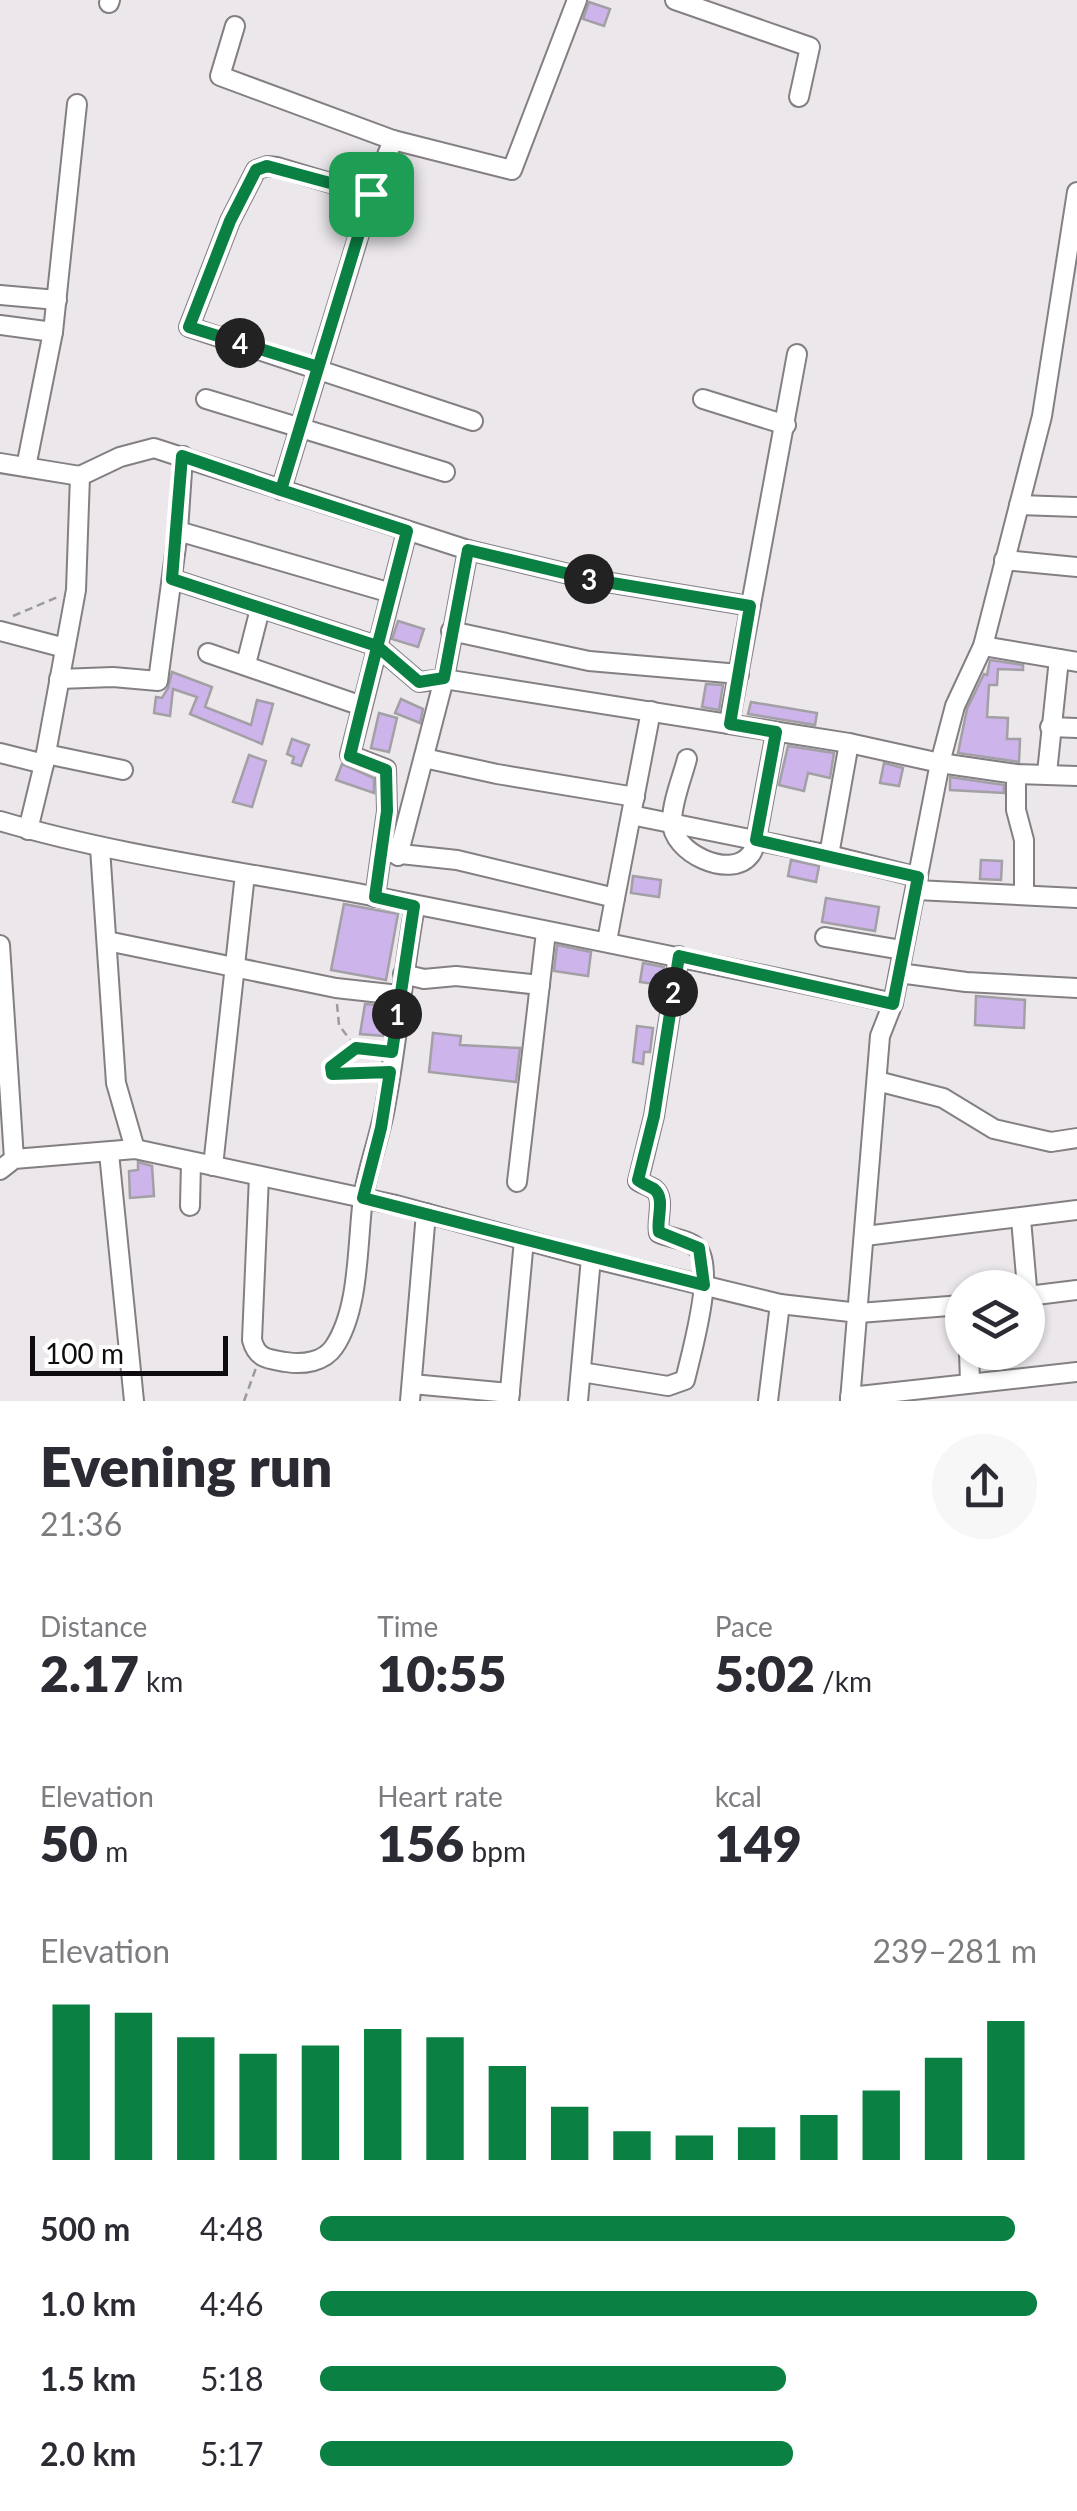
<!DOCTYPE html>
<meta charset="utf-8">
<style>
body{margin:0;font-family:Lato,sans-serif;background:#f7f7f7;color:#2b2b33;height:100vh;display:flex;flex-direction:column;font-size:38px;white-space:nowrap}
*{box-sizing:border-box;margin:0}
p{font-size:32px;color:#7c7c81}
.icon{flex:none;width:55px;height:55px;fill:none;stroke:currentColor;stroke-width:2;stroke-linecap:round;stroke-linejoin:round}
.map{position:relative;height:1401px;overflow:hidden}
.sheet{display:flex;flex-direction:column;background:#fff;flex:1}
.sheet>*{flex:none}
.controls{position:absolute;left:945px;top:1270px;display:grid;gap:20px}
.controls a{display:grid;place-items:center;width:100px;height:100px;border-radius:50%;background:#fff;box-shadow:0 2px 8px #0004;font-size:50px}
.scale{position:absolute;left:30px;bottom:25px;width:198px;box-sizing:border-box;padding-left:10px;border:5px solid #0e0c0e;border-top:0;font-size:28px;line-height:35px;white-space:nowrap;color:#0e0c0e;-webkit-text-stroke:8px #fff;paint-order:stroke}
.pin{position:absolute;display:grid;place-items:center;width:85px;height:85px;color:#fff;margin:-42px;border-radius:20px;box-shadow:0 5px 15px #0006}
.km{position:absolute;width:50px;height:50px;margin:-25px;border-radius:50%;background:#222;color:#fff;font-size:28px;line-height:50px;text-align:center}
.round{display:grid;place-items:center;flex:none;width:105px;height:105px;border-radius:52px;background:#f7f7f7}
.summary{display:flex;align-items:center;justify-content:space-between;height:170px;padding:0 40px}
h1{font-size:55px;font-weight:800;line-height:75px}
.figures{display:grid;grid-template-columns:repeat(3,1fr);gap:15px;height:170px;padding:10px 40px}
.figures div{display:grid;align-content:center}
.figures b{font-size:50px;font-weight:800}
.figures small{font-size:28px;font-weight:400}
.figures p{font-size:28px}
.chart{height:280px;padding:20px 40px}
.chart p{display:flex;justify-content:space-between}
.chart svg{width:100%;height:180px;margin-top:10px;stroke:#0b8043;stroke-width:6}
ul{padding:0 40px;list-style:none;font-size:32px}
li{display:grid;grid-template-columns:160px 120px 1fr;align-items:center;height:75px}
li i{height:25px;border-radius:12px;background:#0b8043}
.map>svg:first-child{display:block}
.building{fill:#cdb4ea;stroke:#a2a0a5;stroke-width:2.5}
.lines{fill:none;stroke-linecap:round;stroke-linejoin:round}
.minor-casing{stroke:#837f83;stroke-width:22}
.path{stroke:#9d9a9d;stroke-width:2.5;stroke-dasharray:8 5;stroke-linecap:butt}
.minor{stroke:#fff;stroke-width:18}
.route-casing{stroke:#fff;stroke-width:20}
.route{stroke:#0b8043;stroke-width:12}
</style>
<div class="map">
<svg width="1077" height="1401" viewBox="0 0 1077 1401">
<rect width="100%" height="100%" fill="#ebe7eb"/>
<g class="building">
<polygon points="589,2 610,9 604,26 583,19"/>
<polygon points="398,621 424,629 418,647 392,639"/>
<polygon points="990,660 1023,665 1023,670 998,669 997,685 989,685 987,717 1008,718 1007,739 1020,739 1019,762 958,753 967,709 984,674 987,675"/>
<polygon points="172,672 212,687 205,707 251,725 257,700 273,704 262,744 190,714 197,697 173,689 170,716 154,713 156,697 162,698 168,688"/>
<polygon points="706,684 723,685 719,710 702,707"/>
<polygon points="401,699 423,709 420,723 395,713"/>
<polygon points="751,702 817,713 815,725 748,714"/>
<polygon points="379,713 397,718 389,752 371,748"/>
<polygon points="292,739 309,745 301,766 292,763 294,757 287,754"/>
<polygon points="788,746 834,753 830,778 808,773 804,791 779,785"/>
<polygon points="249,755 266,761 252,807 233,802"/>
<polygon points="884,763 903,768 899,786 880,783"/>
<polygon points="342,764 374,778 374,793 336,780"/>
<polygon points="950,777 1004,785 1004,793 950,790"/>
<polygon points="791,860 819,866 816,882 788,876"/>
<polygon points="981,860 1002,861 1001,880 980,879"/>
<polygon points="633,876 661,880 659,897 631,893"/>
<polygon points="826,898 879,907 875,931 822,922"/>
<polygon points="344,904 398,914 386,980 331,970"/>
<polygon points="557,945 591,952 588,976 554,971"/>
<polygon points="643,963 664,967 661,985 640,982"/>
<polygon points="976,996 1025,1000 1024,1028 975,1025"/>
<polygon points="365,1004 388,1006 384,1036 360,1034"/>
<polygon points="637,1026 653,1028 650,1052 644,1052 643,1064 633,1062"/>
<polygon points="433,1033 461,1036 460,1045 520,1048 516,1082 429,1072"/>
<polygon points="138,1162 152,1166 154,1196 130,1198 129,1171 138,1170"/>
</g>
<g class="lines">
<g class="minor-casing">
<g id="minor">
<polyline points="675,0 810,47 799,97"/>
<polyline points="109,3 110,0"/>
<polyline points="235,26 220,76 393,140 371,195 277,167 267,166 256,170 230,221 189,327 473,421"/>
<polyline points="393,140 512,170 577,0"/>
<polyline points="0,295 57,300"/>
<polyline points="0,325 53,332 26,467"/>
<polyline points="53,332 77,104"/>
<polyline points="206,399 445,472"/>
<polyline points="703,399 786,425"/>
<polyline points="0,463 80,476 76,590 44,764 28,830"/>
<polyline points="80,476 120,457 154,448 468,550 444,679 398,856"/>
<polyline points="281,490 371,195"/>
<polyline points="1019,505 1077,507"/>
<polyline points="178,531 391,593"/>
<polyline points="468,550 594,580 750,606"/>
<polyline points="1004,560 1077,567"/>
<polyline points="172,579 377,646 419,682 444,679 849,743 940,763 1016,774 1077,776"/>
<polyline points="0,631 65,648"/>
<polyline points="451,631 589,661 739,674"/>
<polyline points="983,646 1077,662"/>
<polyline points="208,653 362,706"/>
<polyline points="246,664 260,609"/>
<polyline points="59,679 113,677 158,681 178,531 183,456"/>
<polyline points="729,724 797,354"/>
<polyline points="1050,727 1077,728"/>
<polyline points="0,753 44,764"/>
<polyline points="46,754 123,770"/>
<polyline points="424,758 497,774 635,797"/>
<path d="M687 759C682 778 672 802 672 821 671 853 731 880 750 855 754 851 754 845 756 840L776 732"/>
<polyline points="1047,773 1059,659"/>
<polyline points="1016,774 1016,810 1024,840 1024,894"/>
<polyline points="631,815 829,855 918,877"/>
<path d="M0 821C122 857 248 872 372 896 546 930 720 965 893 1003"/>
<polyline points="100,848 116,1083 135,1149"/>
<polyline points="382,852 457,860 615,898 651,711"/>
<polyline points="829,855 849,743"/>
<polyline points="916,890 1077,898"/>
<polyline points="375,897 387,811 386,769 350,755 407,531"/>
<polyline points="825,937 902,950"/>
<polyline points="107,941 336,988 399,995"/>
<polyline points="607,941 615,898"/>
<polyline points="0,945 14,1159"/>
<polyline points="899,973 966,982 1077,988"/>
<polyline points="403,974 424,979 456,976 540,985"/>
<polyline points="877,1081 943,1098 994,1129 1051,1142 1077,1138"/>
<polyline points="109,1153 134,1401"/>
<polyline points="213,1166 245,874"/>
<polyline points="0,1170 14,1159 135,1149 396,1205 595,1259 780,1304 859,1313 962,1305"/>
<path d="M259 1176 252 1340C257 1359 268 1359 286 1362 303 1365 324 1362 334 1347 360 1309 357 1243 363 1198 368 1166 381 1134 386 1102 398 1037 403 971 415 906"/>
<polyline points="517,1182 546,932"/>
<polyline points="190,1206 191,1162"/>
<polyline points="1021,1219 1027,1288"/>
<polyline points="865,1236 1077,1210"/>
<polyline points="1028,1296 1077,1290"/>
<polyline points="969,1352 970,1382"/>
<path d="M581 1372 668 1386 685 1380C691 1355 717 1264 696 1247 687 1239 670 1238 659 1233 656 1220 666 1198 654 1189 649 1186 643 1184 638 1181L654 1116 679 956"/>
<polyline points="412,1384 510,1393"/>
<polyline points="850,1397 1077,1372"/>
<polyline points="410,1401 426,1213"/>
<polyline points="509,1401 524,1240"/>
<polyline points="578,1401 591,1258"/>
<polyline points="768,1401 780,1304"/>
<polyline points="850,1401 880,1036 893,1003 940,763 955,706 983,646 1042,416 1077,192"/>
</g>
</g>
<g class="path">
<polyline points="13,616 60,596"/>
<polyline points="337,1004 339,1025 356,1048 331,1067 332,1074 375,1073"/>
<polyline points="358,1048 380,1051"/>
<polyline points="244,1401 256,1368"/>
</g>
<use href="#minor" class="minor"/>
</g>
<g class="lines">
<g class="route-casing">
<path id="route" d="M371 194 281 490 407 531C388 606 368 680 350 756L386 770 387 811 375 897 414 906 392 1052 356 1048 331 1067 332 1074 390 1072 381 1128 363 1198 704 1285 699 1248 659 1232C656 1220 666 1198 654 1189 649 1186 643 1184 638 1180L654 1116 679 956 893 1004 918 877 756 840 776 732 730 724 750 606 594 580 468 550 444 678 419 682 377 646 172 579 182 456 281 490 318 367 189 327 230 221 256 170 267 166 371 194"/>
</g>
<use href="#route" class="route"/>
</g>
</svg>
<div class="controls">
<a><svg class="icon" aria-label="layers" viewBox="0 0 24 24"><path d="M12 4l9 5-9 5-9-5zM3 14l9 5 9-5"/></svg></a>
</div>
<div class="scale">100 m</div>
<div class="pin" style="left:371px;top:194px;background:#1e9e55"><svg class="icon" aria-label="arrive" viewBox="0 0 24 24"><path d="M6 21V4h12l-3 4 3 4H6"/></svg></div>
<b class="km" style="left:397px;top:1014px">1</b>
<b class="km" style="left:673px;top:992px">2</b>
<b class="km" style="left:589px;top:579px">3</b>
<b class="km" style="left:240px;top:343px">4</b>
</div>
<section class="sheet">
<div class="summary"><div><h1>Evening run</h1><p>21:36</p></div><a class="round"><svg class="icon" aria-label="share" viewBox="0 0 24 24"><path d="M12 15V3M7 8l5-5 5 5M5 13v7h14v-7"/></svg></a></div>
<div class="figures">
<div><p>Distance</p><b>2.17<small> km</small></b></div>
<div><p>Time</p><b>10:55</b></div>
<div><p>Pace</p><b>5:02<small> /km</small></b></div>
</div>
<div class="figures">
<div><p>Elevation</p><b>50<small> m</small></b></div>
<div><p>Heart rate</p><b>156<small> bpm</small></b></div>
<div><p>kcal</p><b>149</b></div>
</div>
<div class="chart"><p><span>Elevation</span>239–281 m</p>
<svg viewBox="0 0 160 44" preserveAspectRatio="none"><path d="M5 44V6M15 44V8M25 44V14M35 44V18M45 44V16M55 44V12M65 44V14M75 44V21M85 44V31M95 44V37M105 44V38M115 44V36M125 44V33M135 44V27M145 44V19M155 44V10"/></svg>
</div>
<ul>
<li><b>500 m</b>4:48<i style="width:97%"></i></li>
<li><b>1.0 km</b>4:46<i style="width:100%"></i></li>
<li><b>1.5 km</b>5:18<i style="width:65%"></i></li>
<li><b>2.0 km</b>5:17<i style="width:66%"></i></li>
</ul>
</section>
